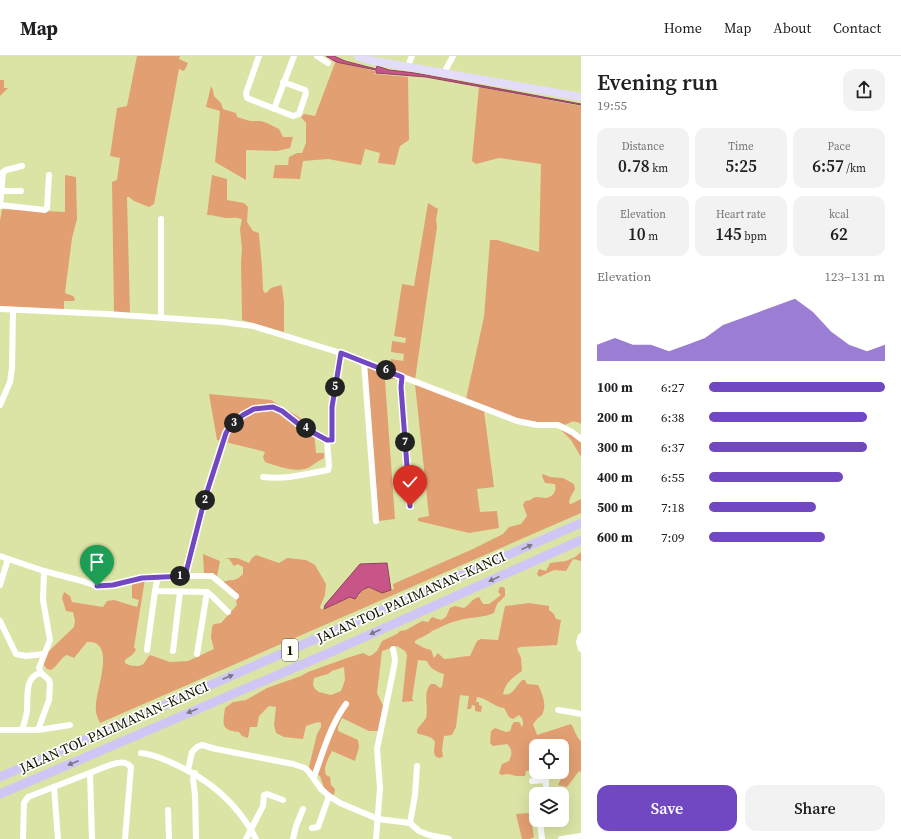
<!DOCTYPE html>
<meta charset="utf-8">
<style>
body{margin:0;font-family:"Source Serif 4",serif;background:#f2f2f2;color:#202124;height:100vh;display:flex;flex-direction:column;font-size:15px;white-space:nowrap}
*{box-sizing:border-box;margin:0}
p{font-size:13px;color:#757577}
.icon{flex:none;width:22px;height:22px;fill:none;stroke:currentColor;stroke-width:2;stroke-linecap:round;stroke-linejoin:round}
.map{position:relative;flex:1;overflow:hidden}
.details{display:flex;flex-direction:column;background:#fff;width:320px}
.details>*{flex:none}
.controls{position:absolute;left:529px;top:683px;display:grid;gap:8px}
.controls a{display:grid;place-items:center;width:40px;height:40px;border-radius:8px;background:#fff;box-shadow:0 4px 16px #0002;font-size:20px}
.pin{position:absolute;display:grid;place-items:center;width:34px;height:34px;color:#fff;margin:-41px -17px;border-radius:50% 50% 50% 0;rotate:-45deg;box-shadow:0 0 4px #0007}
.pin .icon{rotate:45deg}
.km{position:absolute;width:20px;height:20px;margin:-10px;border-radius:50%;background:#222;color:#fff;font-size:11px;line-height:20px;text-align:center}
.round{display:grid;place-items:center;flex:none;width:42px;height:42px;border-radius:12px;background:#f2f2f2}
.head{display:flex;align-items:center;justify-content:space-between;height:68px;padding:0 16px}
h1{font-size:22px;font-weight:600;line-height:30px}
.figures{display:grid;grid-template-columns:repeat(3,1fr);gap:6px;height:68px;padding:4px 16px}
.figures div{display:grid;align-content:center;border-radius:10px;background:#f2f2f2;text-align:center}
.figures b{font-size:17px;font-weight:600}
.figures small{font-size:11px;font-weight:400}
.figures p{font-size:11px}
.chart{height:112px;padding:8px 16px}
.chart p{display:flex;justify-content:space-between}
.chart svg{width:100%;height:72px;margin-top:4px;fill:#7148c1;opacity:.7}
.primary-button{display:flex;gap:8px;margin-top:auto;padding:8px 16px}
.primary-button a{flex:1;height:46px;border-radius:12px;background:#7148c1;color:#fff;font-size:16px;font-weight:600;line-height:46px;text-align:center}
.primary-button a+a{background:#f2f2f2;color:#202124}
ul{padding:0 16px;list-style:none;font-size:13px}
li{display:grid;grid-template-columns:64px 48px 1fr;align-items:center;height:30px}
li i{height:10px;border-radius:5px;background:#7148c1}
header{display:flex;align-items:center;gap:24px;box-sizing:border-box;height:56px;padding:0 20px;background:#fff;border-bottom:1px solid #e0e0e0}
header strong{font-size:19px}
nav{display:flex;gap:22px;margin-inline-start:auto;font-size:14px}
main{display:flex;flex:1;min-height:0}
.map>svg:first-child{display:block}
.green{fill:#e29f72;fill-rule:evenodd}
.water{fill:#c75588;stroke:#91425f}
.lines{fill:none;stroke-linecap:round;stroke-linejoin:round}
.minor{stroke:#fff;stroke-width:6}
.major{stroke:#e3ddfa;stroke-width:8}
.highway{stroke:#d0c6f6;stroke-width:9}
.oneway{fill:#7b7687}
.route-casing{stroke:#fff;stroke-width:8}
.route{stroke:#7148c1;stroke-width:5}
.labels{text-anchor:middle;stroke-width:3.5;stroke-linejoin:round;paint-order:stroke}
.shield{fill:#fefff8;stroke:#5a5b4a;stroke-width:1}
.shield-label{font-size:13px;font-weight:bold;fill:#131500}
.street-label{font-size:14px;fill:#131500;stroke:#fefff8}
</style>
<header>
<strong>Map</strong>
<nav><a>Home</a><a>Map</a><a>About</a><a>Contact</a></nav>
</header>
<main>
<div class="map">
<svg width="581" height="783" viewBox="0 0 581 783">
<rect width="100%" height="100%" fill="#dbe4a5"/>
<g class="green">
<polygon points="137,0 180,0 179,3 188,7 184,15 179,13 154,148 149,151 134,145 129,141 127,141 130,257 114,257 112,126 117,124 120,102 110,100 117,52 127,50"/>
<polygon points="335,7 344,7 375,15 375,18 408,21 409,84 400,90 395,109 378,107 380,97 365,93 361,109 328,103 303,105 300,123 273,122 275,109 288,109 289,101 297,97 302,97 306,87 306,67 301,61 304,58 315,60"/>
<polygon points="0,24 4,24 4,32 8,32 0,40"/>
<polygon points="211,30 213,34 214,40 221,47 223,53 236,57 237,61 250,65 261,65 267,67 279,73 283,81 293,81 290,92 277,95 246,94 246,124 215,106 220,55 206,51"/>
<path d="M479 31 581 50V368C572 363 572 367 564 369 559 369 553 368 548 368 520 367 492 353 466 343L484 261 490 184H497L539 196 541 108 499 102 476 108 472 105Z"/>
<polygon points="65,119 76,121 77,163 72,182 65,237 73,240 75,243 74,245 64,245 64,254 0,250 0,165 2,153 65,156"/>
<path d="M212 119 227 123V144L244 147 248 151 247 166 253 175 259 177V179L262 211 263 234 264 236 266 237 271 232 281 229 282 231 284 246V276L242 264 241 206 242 193 240 173 242 163C236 161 231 162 225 162 219 161 214 159 207 159Z"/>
<polygon points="428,147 438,153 436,163 437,171 415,324 390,313 391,303 403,305 404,298 391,296 392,285 405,287 406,282 394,280 402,228 414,230"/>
<polygon points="366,308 394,319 395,323 385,324 395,463 379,465"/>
<polygon points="415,328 484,355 494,431 477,433 480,456 497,455 499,472 469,477 418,465 418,462 429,460"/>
<path d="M209 338 271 344 299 361 307 369 314 374 316 397H324V402C318 405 313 409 308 412 295 417 277 410 265 406L263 401 265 396 262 395 217 384Z"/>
<polygon points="560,373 573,379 581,386 581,401 571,384"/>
<path d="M543 418 550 421 563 422 574 428 575 433 570 442 569 447 571 448 581 443V457L100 667C99 664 96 659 96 655 93 638 119 584 87 586L74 602 67 599C60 602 58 610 51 614L47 613 43 608 48 596 74 571 75 565 73 556 66 555 62 542 64 536 70 540 72 546 103 551 107 545 114 544 137 551 139 544 132 542V527L145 523 134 591 136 594 132 599 125 604V607C129 610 141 612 144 607 147 604 147 601 150 599L170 606 188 605 214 593 211 582 212 571 214 568 221 567 237 549 236 545 239 541 223 526C233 522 234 527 243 518V511L238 508 234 510 229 503 225 502H237L249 507 252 502 256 499 279 507 287 502 306 504 315 509 326 528 325 539 320 551 321 553H324L350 541 359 540 362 534 369 531 382 537 394 533 393 528 473 493 503 478 509 471 521 468 527 460 523 449 525 445C532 445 531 442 536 441 539 441 543 442 546 442 553 441 557 435 555 428L545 427 542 420Z"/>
<polygon points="581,496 581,505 573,503 566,515 554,514 539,521 537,518 539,513 546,515 550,507 566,505 575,501"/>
<polygon points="203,498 220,505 217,520 212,518 204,518"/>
<path d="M500 531H503L505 533V540L497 548 494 557C484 562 470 561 460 564 450 566 441 571 432 575 427 580 420 581 415 585V587L424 592 431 594 434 602 438 597 444 603C453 603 461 600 470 600L477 585 481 583 498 584 505 550 529 547 549 550V554L554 558 556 563 561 564 557 589 520 591 517 593 521 602 522 615C513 621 505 627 503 638 512 641 516 630 522 624H525L527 628 538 629C543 639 547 649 542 659L538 662 533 668 537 679 571 668C575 674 576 681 581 685V716L579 715 567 731 558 729 562 721 560 716H562V690H536V714L526 715 525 720H516L508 718 501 719 499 717 502 708 509 705C512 699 513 693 507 688L493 690 490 687 491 675 495 672 506 676 510 675 512 669 514 666H519L522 671C524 667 523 662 519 659L513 663 509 661 504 652C494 651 487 642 477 641L476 646H479V649L482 650 481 656 475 655V650L472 649 471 653H467L469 640 460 639 456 671 452 679 444 680 442 694 443 701 439 702 435 700C433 693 435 690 435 686 433 680 421 679 417 677V674C419 670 424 666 426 662 429 650 422 637 431 628H435L440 632 442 631 444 618C437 616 430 613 427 605L418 604 412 643 414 645 402 646 407 599 405 595 397 590 382 595 377 637 384 652 379 675H369L342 662 338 671V675L358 684 359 691 355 705 332 695C328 703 323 711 326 719L330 721 331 729 335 733 334 739C324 737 323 728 320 720L312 716 309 711 317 678 321 671V667L318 666 306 670 303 683 284 681 276 677 274 669 276 651 269 650 259 660 257 671H250L248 682 242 680 239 676C220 674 223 668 225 652L233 646 246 644 267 632 301 620 308 616 347 602 363 597 369 600 372 599 377 595 382 585 397 578 400 575 406 574 422 565 428 566 432 561 441 564 446 561 450 552 455 550 464 552C470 549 471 543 479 541L483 548H489L501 539 498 536ZM344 611 345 624 341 635 331 639 319 636 315 633 313 629 314 622 328 618 332 615Z"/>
<polygon points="530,757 534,781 530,783 522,783 516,758"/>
</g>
<g class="water">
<polygon points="326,0 334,0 345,5 376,13 377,10 389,14 415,17 581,48 581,49 426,21 376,17 376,14 336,6"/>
<polygon points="387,507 391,534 382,537 369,531 362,534 355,543 350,541 324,553 325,549 360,508"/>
</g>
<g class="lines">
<g class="minor">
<polyline points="259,0 246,37 247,42 293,60 299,58 306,37 305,34 283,26"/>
<polyline points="317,0 328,7"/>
<polyline points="408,10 412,0"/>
<polyline points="444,17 453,0"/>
<polyline points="274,53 294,0"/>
<polyline points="1,135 21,135"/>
<polyline points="0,149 3,116 6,114 22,110"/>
<polyline points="0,150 0,149 45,154 47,152 49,119"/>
<polyline points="161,163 161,261"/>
<polyline points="0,253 107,258 223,266 253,270 341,297 517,365 537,369 558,369 572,376 581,383"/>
<polyline points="364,306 376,465"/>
<polyline points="402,321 401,331 410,450"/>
<polyline points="0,349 10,326 12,312 13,254"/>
<path d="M263 421C286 424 306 418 328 414L329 410 327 384"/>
<polyline points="0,500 44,515 82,525 97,530 113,529 132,524 158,520 212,520 236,540"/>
<polyline points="185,519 205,442 226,377 231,369 243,359 254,353 273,351 282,355 301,370 327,384 332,385 332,351 341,297"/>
<polyline points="158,520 155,535 207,536 212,540 228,556"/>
<polyline points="0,529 8,503"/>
<polyline points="0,565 16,598 26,600 44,598"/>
<polyline points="581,580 579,586 581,593"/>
<polyline points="147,594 155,535"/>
<polyline points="173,595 180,536"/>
<polyline points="197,598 207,536"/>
<polyline points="558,654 571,656 581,658"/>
<polyline points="0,674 38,674 70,669"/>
<path d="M22 674C24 668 26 662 27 655 28 642 24 620 41 617"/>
<polyline points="38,674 49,644 50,628 49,624 41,617 39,612 50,584 43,544 44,515"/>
<path d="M141 697C152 698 161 702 170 706 208 722 237 746 256 783"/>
<polyline points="188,714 192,696 197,691 202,689 216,693 293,708 305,712 309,716 321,733 329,740 340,747 378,763 410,767 419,775 429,779 449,783"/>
<polyline points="90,717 92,783"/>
<polyline points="195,717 193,723 195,739 196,783"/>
<path d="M314 721C323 696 330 670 346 648"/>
<polyline points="532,725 546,724 546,733 551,735 553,738"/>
<polyline points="54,731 58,783"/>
<polyline points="168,754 169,783"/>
<polyline points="540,764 542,783"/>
<polyline points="410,767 415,739 417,710"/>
<polyline points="312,772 318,771 329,740"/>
<path d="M23 783 24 747 28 741 110 709C117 707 125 704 131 711L125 783"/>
<polyline points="246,783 263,750 264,739 267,738 283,744"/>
<polyline points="293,783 296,770 303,753"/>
<polyline points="376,783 380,732 377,693 394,611 395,603 393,593"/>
<polyline points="561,783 581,780"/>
</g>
<polyline class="major" points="358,0 368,4 581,41"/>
<g class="highway">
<polyline points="0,721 581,467"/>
<polyline points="0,738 331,596 581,484"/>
</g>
</g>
<defs><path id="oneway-solid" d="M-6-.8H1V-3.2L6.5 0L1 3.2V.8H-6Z"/></defs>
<g class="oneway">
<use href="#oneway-solid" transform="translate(527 491) rotate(-24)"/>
<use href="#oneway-solid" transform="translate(494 523) rotate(156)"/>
<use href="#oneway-solid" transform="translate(375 576) rotate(156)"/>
<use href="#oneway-solid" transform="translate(228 621) rotate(-23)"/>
<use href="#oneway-solid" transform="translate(192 655) rotate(157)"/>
<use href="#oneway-solid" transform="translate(73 707) rotate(157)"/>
</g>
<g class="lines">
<g class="route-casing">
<polyline id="route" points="97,530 113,529 142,522 185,520 205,442 226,377 231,369 243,359 254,353 273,351 282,355 301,370 327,384 332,384 332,351 341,297 402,321 401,331 410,450"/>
</g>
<use href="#route" class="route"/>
</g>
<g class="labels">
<rect class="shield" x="282" y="583" width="16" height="22" rx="3"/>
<g class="shield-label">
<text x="290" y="599">1</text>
</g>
<g class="street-label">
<text transform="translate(411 541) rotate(-24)" y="5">JALAN TOL PALIMANAN–KANCI</text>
<text transform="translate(114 671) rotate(-24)" y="5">JALAN TOL PALIMANAN–KANCI</text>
</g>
</g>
</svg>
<div class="controls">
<a><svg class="icon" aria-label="locate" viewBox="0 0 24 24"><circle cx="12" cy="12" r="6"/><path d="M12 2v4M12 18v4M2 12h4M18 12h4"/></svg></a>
<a><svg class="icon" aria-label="layers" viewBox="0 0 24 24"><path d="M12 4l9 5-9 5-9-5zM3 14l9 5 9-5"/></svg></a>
</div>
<div class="pin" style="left:97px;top:530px;background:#1e9e55"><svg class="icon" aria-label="arrive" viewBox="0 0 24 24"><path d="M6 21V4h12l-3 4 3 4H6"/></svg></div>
<div class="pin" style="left:410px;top:450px;background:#d93025"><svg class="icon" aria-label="check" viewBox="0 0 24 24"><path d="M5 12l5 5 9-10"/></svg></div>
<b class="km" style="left:180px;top:520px">1</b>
<b class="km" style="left:205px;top:444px">2</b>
<b class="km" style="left:234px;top:367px">3</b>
<b class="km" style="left:306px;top:372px">4</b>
<b class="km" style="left:335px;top:331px">5</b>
<b class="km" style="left:386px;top:314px">6</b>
<b class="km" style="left:405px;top:386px">7</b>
</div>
<section class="details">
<div class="head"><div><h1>Evening run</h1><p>19:55</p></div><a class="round"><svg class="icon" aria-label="share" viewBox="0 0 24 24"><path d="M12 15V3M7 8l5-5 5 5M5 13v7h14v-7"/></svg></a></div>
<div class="figures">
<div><p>Distance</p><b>0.78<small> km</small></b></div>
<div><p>Time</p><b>5:25</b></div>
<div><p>Pace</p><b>6:57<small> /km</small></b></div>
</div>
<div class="figures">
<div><p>Elevation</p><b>10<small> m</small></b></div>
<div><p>Heart rate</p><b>145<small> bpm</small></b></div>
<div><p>kcal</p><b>62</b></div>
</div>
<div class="chart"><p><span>Elevation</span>123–131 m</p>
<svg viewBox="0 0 160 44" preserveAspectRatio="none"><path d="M0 44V34L10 30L20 34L30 34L40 38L50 34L60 30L70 22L80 18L90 14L100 10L110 6L120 14L130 26L140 34L150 38L160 34V44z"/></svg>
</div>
<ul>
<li><b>100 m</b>6:27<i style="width:100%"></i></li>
<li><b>200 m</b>6:38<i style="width:90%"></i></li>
<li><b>300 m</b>6:37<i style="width:90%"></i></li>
<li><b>400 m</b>6:55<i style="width:76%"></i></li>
<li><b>500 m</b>7:18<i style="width:61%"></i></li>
<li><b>600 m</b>7:09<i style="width:66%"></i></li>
</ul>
<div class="primary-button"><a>Save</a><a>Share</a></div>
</section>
</main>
